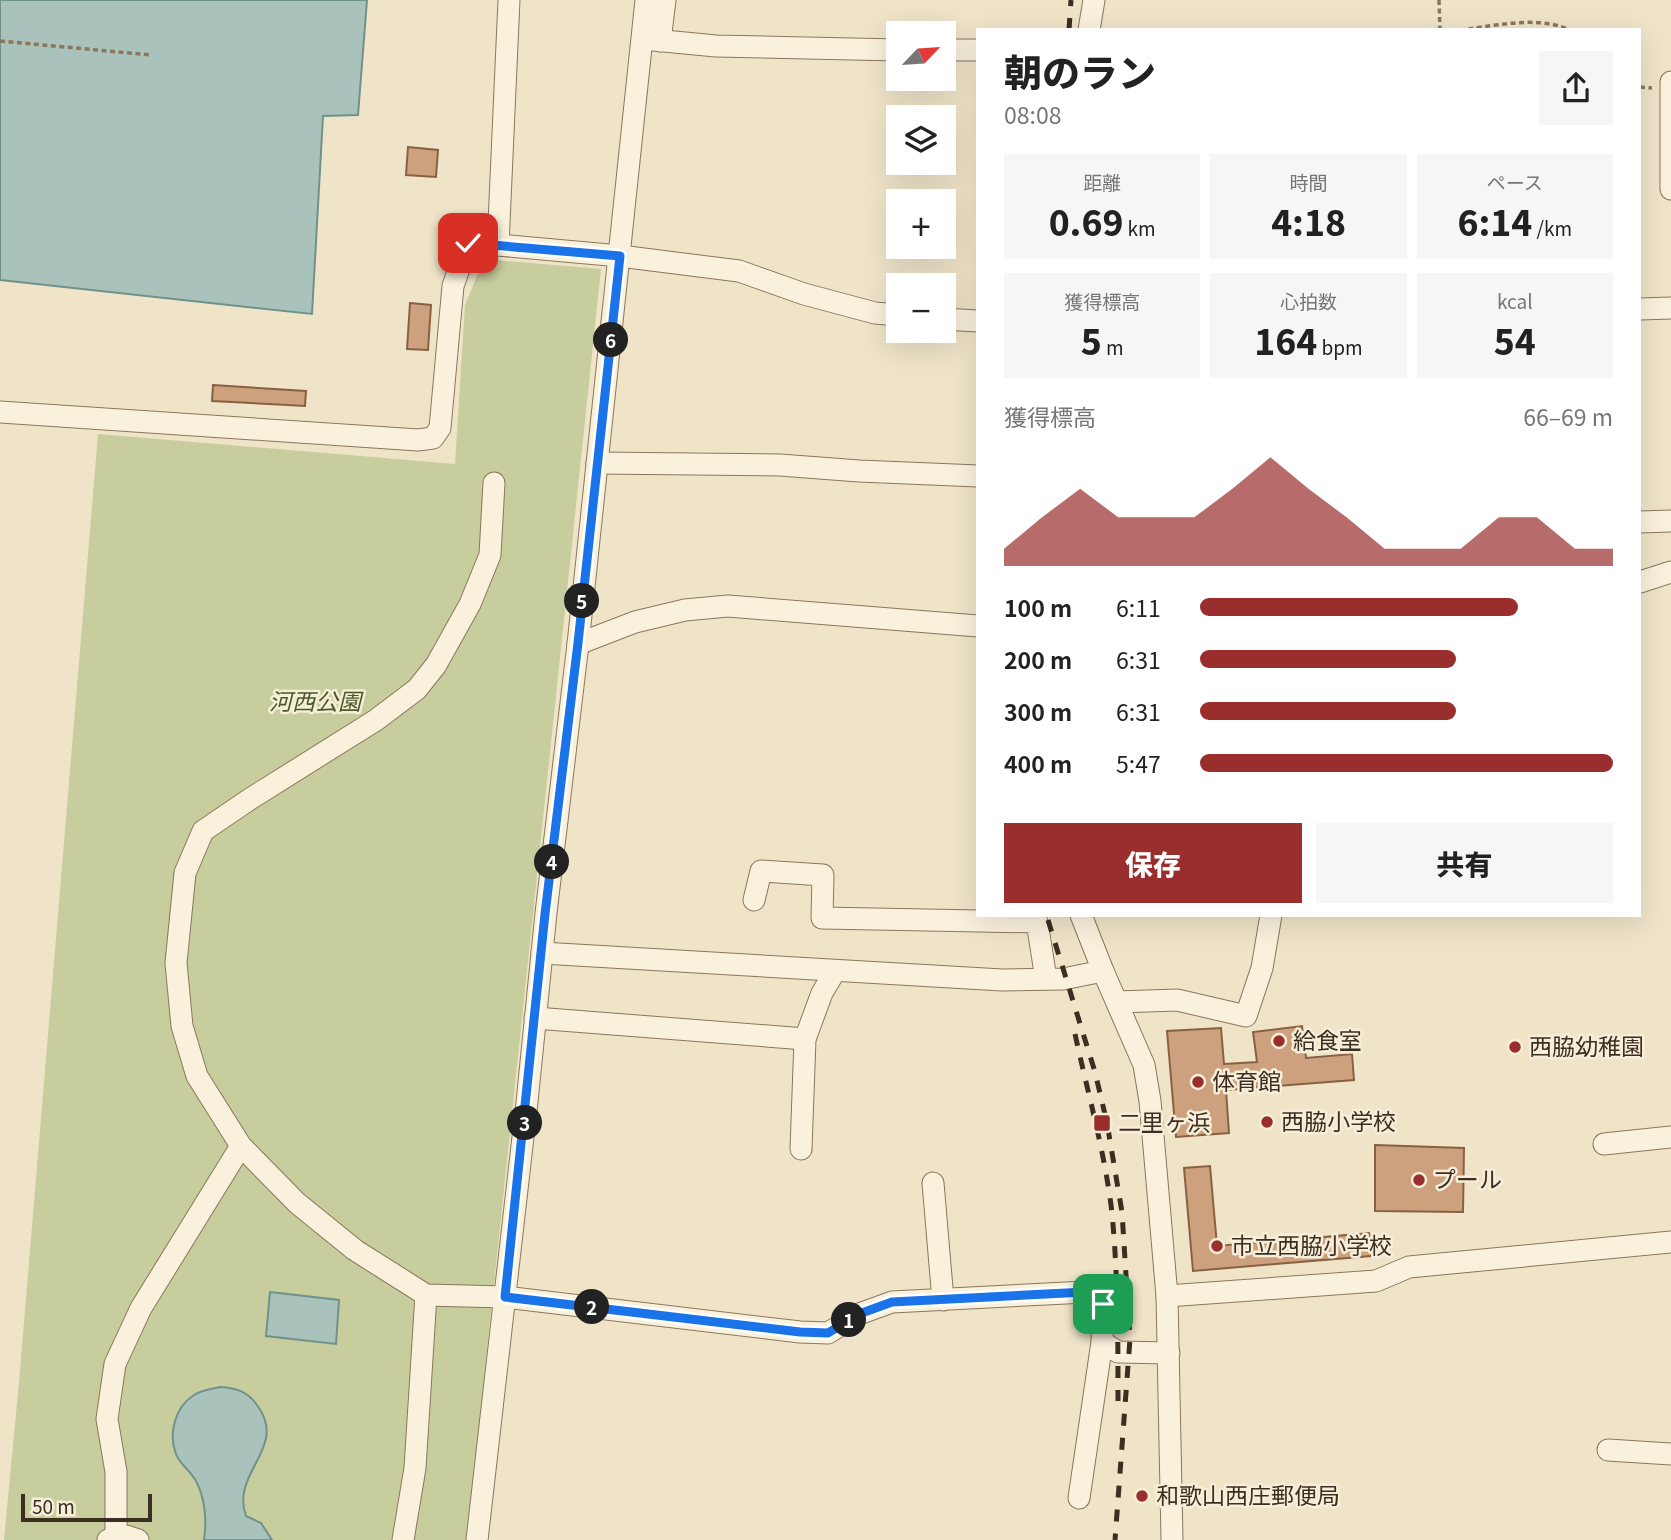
<!DOCTYPE html>
<html lang="ja">
<meta charset="utf-8">
<style>
body{margin:0;font-family:Georgia,"Noto Sans JP",serif;background:#f6f6f6;color:#222;height:100vh;display:flex;flex-direction:column;font-size:26px;white-space:nowrap}
*{box-sizing:border-box;margin:0}
p{font-size:23px;color:#767676}
.icon{flex:none;width:38px;height:38px;fill:none;stroke:currentColor;stroke-width:2;stroke-linecap:round;stroke-linejoin:round}
.map{position:relative;flex:1;overflow:hidden}
.details{position:absolute;left:976px;top:28px;width:665px;height:889px;display:flex;flex-direction:column;background:#fff;border-radius:0px;box-shadow:0 7px 28px #0002}
.details>*{flex:none}
.needle{width:46px;rotate:65deg}
.controls{position:absolute;left:886px;top:21px;display:grid;gap:14px}
.controls a{display:grid;place-items:center;width:70px;height:70px;border-radius:0px;background:#fff;box-shadow:0 7px 28px #0002;font-size:35px}
.scale{position:absolute;left:21px;bottom:18px;width:131px;box-sizing:border-box;padding-left:7px;border:4px solid #3c2e20;border-top:0;font-size:19px;line-height:24px;white-space:nowrap;color:#3c2e20;-webkit-text-stroke:5px #f6eed8;paint-order:stroke}
.pin{position:absolute;display:grid;place-items:center;width:60px;height:60px;color:#fff;margin:-30px;border-radius:14px;box-shadow:0 4px 10px #0006}
.km{position:absolute;width:35px;height:35px;margin:-18px;border-radius:50%;background:#222;color:#fff;font-size:19px;line-height:35px;text-align:center}
.round{display:grid;place-items:center;flex:none;width:74px;height:74px;border-radius:0px;background:#f6f6f6}
.overview{display:flex;align-items:center;justify-content:space-between;height:119px;padding:0 28px}
h1{font-size:38px;font-weight:800;line-height:52px}
.stats{display:grid;grid-template-columns:repeat(3,1fr);gap:10px;height:119px;padding:7px 28px}
.stats div{display:grid;align-content:center;border-radius:0px;background:#f6f6f6;text-align:center}
.stats b{font-size:35px;font-weight:800}
.stats small{font-size:19px;font-weight:400}
.stats p{font-size:19px}
.chart{height:196px;padding:14px 28px}
.chart p{display:flex;justify-content:space-between}
.chart svg{width:100%;height:126px;margin-top:7px;fill:#9a2e2d;opacity:.7}
.primary-button{display:flex;gap:14px;margin-top:auto;padding:14px 28px}
.primary-button a{flex:1;height:80px;border-radius:0px;background:#9a2e2d;color:#fff;font-size:28px;font-weight:800;line-height:80px;text-align:center}
.primary-button a+a{background:#f6f6f6;color:#222}
ul{padding:0 28px;list-style:none;font-size:23px}
li{display:grid;grid-template-columns:112px 84px 1fr;align-items:center;height:52px}
li i{height:18px;border-radius:9px;background:#9a2e2d}
.map>svg:first-child{display:block}
.green{fill:#c7cd9c}
.water{fill:#a9c3bc;stroke:#6f928a;stroke-width:2}
.building{fill:#cda07e;stroke:#8a6042;stroke-width:2}
.lines{fill:none;stroke-linecap:round;stroke-linejoin:round}
.minor-casing{stroke:#8b765d;stroke-width:23}
.path{stroke:#8b765d;stroke-width:3.5;stroke-dasharray:5 3.5;stroke-linecap:butt}
.minor{stroke:#f9f1dc;stroke-width:21}
.rail{stroke:#3c2e20;stroke-width:5;stroke-dasharray:12 12;stroke-linecap:butt}
.route-casing{stroke:#fff;stroke-width:14}
.route{stroke:#1a73e8;stroke-width:9}
.poi-dot{fill:#9a2e2d;stroke:#f6eed8;stroke-width:2.5}
.labels{text-anchor:middle;stroke-width:5;stroke-linejoin:round;paint-order:stroke}
.park-label{font-size:23px;font-style:italic;fill:#4b5827;stroke:#f6eed8}
.poi-label{font-size:23px;fill:#3c2e20;stroke:#f6eed8;text-anchor:start}
</style>
<div class="map">
<svg width="1671" height="1540" viewBox="0 0 1671 1540">
<rect width="100%" height="100%" fill="#efe4c8"/>
<polygon class="green" points="484,259 601,269 467,1540 4,1540 19,1382 98,434 455,464 465,305"/>
<g class="water">
<polygon points="0,0 367,0 358,115 323,116 312,314 0,280"/>
<polygon points="270,1292 339,1300 336,1344 266,1336"/>
<path d="M220 1387C236 1388 247 1391 257 1405 289 1448 230 1472 246 1516L261 1523 272 1540H204C207 1521 205 1498 196 1481 191 1471 180 1465 176 1454 168 1434 175 1407 194 1395 201 1390 211 1389 220 1387Z"/>
</g>
<g class="building">
<polygon points="408,147 438,150 436,177 406,175"/>
<polygon points="410,303 431,305 428,350 407,349"/>
<polygon points="213,385 306,391 305,406 212,401"/>
<polygon points="1302,1026 1306,1058 1352,1054 1354,1080 1226,1090 1229,1133 1176,1137 1167,1031 1221,1028 1224,1064 1257,1062 1253,1032"/>
<polygon points="1375,1145 1464,1148 1463,1212 1375,1211"/>
<polygon points="1210,1166 1217,1246 1369,1233 1371,1256 1193,1271 1184,1168"/>
</g>
<g class="lines">
<g class="minor-casing">
<g id="minor">
<polyline points="509,0 498,245 620,256 739,271 804,294 875,313 898,315"/>
<polyline points="1089,30 1094,0"/>
<polyline points="643,39 716,46 898,50"/>
<polyline points="660,41 665,0"/>
<polyline points="943,50 978,50"/>
<polyline points="1671,82 1671,189"/>
<polyline points="1640,309 1671,308"/>
<polyline points="943,319 978,321"/>
<polyline points="0,412 418,440 433,438 440,428 453,286 468,243 498,245"/>
<polyline points="597,463 780,465 859,471 978,476"/>
<polyline points="494,483 490,555 470,604 436,665 417,689 376,720 250,799 203,831 185,873 176,963 182,1026 197,1076 241,1146 297,1203 355,1250 426,1295 505,1297 800,1332 828,1333 859,1314 892,1302 1086,1292 1097,1296 1103,1304 1102,1342 1079,1498"/>
<polyline points="1640,522 1671,521"/>
<polyline points="1640,582 1671,572"/>
<polyline points="578,644 635,622 685,610 728,606 978,626"/>
<polyline points="754,900 761,871 823,875 822,918 1037,922 1046,979"/>
<polyline points="1081,915 1103,971 1144,1065 1150,1101 1167,1296 1172,1540"/>
<polyline points="542,953 1002,980 1063,979 1103,971"/>
<polyline points="1117,1002 1177,1000 1246,1016 1262,968 1271,915"/>
<polyline points="535,1018 805,1039"/>
<polyline points="1604,1144 1671,1137"/>
<polyline points="801,1149 805,1039 822,993 835,971"/>
<polyline points="933,1183 943,1300"/>
<polyline points="1167,1296 1376,1281 1409,1267 1671,1242"/>
<polyline points="1102,1342 1118,1352 1169,1353"/>
<polyline points="1608,1450 1671,1454"/>
<polyline points="116,1536 116,1472 107,1419 115,1364 141,1308 241,1146"/>
<polyline points="108,1540 126,1536 138,1540"/>
<polyline points="403,1540 415,1468 426,1295"/>
<polyline points="477,1540 527,1102 546,913 578,644 646,0"/>
</g>
</g>
<g class="path">
<polyline points="1439,0 1440,30"/>
<path d="M1460 30C1496 26 1536 15 1570 30"/>
<polyline points="0,41 151,55"/>
<polyline points="1640,87 1652,88"/>
</g>
<use href="#minor" class="minor"/>
<g class="rail">
<polyline points="1069,30 1071,0"/>
<polyline points="1048,920 1095,1072 1107,1123 1122,1212 1130,1339 1115,1540"/>
<path d="M1075 1034C1088 1094 1105 1153 1112 1213 1118 1276 1118 1339 1118 1401"/>
</g>
</g>
<g class="lines">
<g class="route-casing">
<polyline id="route" points="468,243 620,256 578,643 545,914 505,1297 800,1332 828,1333 859,1314 892,1302 1086,1292 1097,1296 1103,1304"/>
</g>
<use href="#route" class="route"/>
</g>
<g class="poi-dot">
<circle cx="1279" cy="1041" r="7"/>
<circle cx="1515" cy="1047" r="7"/>
<circle cx="1198" cy="1082" r="7"/>
<circle cx="1267" cy="1122" r="7"/>
<rect x="1093" y="1114" width="18" height="18" rx="3.5"/>
<circle cx="1419" cy="1180" r="7"/>
<circle cx="1217" cy="1246" r="7"/>
<circle cx="1142" cy="1496" r="7"/>
</g>
<g class="labels">
<g class="park-label">
<text x="315" y="710">河西公園</text>
</g>
<g class="poi-label">
<text x="1293" y="1049">給食室</text>
<text x="1529" y="1055">西脇幼稚園</text>
<text x="1212" y="1090">体育館</text>
<text x="1281" y="1130">西脇小学校</text>
<text x="1118" y="1131">二里ヶ浜</text>
<text x="1433" y="1188">プール</text>
<text x="1231" y="1254">市立西脇小学校</text>
<text x="1156" y="1504">和歌山西庄郵便局</text>
</g>
</g>
</svg>
<div class="controls">
<a><svg class="needle" viewBox="-14 -14 28 28"><path d="M0-13l5 13h-10z" fill="#e53935"/><path d="M0 13l5-13h-10z" fill="#767676"/></svg></a>
<a><svg class="icon" aria-label="layers" viewBox="0 0 24 24"><path d="M12 4l9 5-9 5-9-5zM3 14l9 5 9-5"/></svg></a>
<a>+</a>
<a>−</a>
</div>
<div class="scale">50 m</div>
<div class="pin" style="left:1103px;top:1304px;background:#1e9e55"><svg class="icon" aria-label="arrive" viewBox="0 0 24 24"><path d="M6 21V4h12l-3 4 3 4H6"/></svg></div>
<div class="pin" style="left:468px;top:243px;background:#d93025"><svg class="icon" aria-label="check" viewBox="0 0 24 24"><path d="M5 12l5 5 9-10"/></svg></div>
<b class="km" style="left:849px;top:1320px">1</b>
<b class="km" style="left:592px;top:1307px">2</b>
<b class="km" style="left:525px;top:1123px">3</b>
<b class="km" style="left:552px;top:862px">4</b>
<b class="km" style="left:582px;top:601px">5</b>
<b class="km" style="left:611px;top:340px">6</b>
<section class="details">
<div class="overview"><div><h1>朝のラン</h1><p>08:08</p></div><a class="round"><svg class="icon" aria-label="share" viewBox="0 0 24 24"><path d="M12 15V3M7 8l5-5 5 5M5 13v7h14v-7"/></svg></a></div>
<div class="stats">
<div><p>距離</p><b>0.69<small> km</small></b></div>
<div><p>時間</p><b>4:18</b></div>
<div><p>ペース</p><b>6:14<small> /km</small></b></div>
</div>
<div class="stats">
<div><p>獲得標高</p><b>5<small> m</small></b></div>
<div><p>心拍数</p><b>164<small> bpm</small></b></div>
<div><p>kcal</p><b>54</b></div>
</div>
<div class="chart"><p><span>獲得標高</span>66–69 m</p>
<svg viewBox="0 0 160 44" preserveAspectRatio="none"><path d="M0 44V38L10 27L20 17L30 27L40 27L50 27L60 17L70 6L80 17L90 27L100 38L110 38L120 38L130 27L140 27L150 38L160 38V44z"/></svg>
</div>
<ul>
<li><b>100 m</b>6:11<i style="width:77%"></i></li>
<li><b>200 m</b>6:31<i style="width:62%"></i></li>
<li><b>300 m</b>6:31<i style="width:62%"></i></li>
<li><b>400 m</b>5:47<i style="width:100%"></i></li>
</ul>
<div class="primary-button"><a>保存</a><a>共有</a></div>
</section>
</div>
